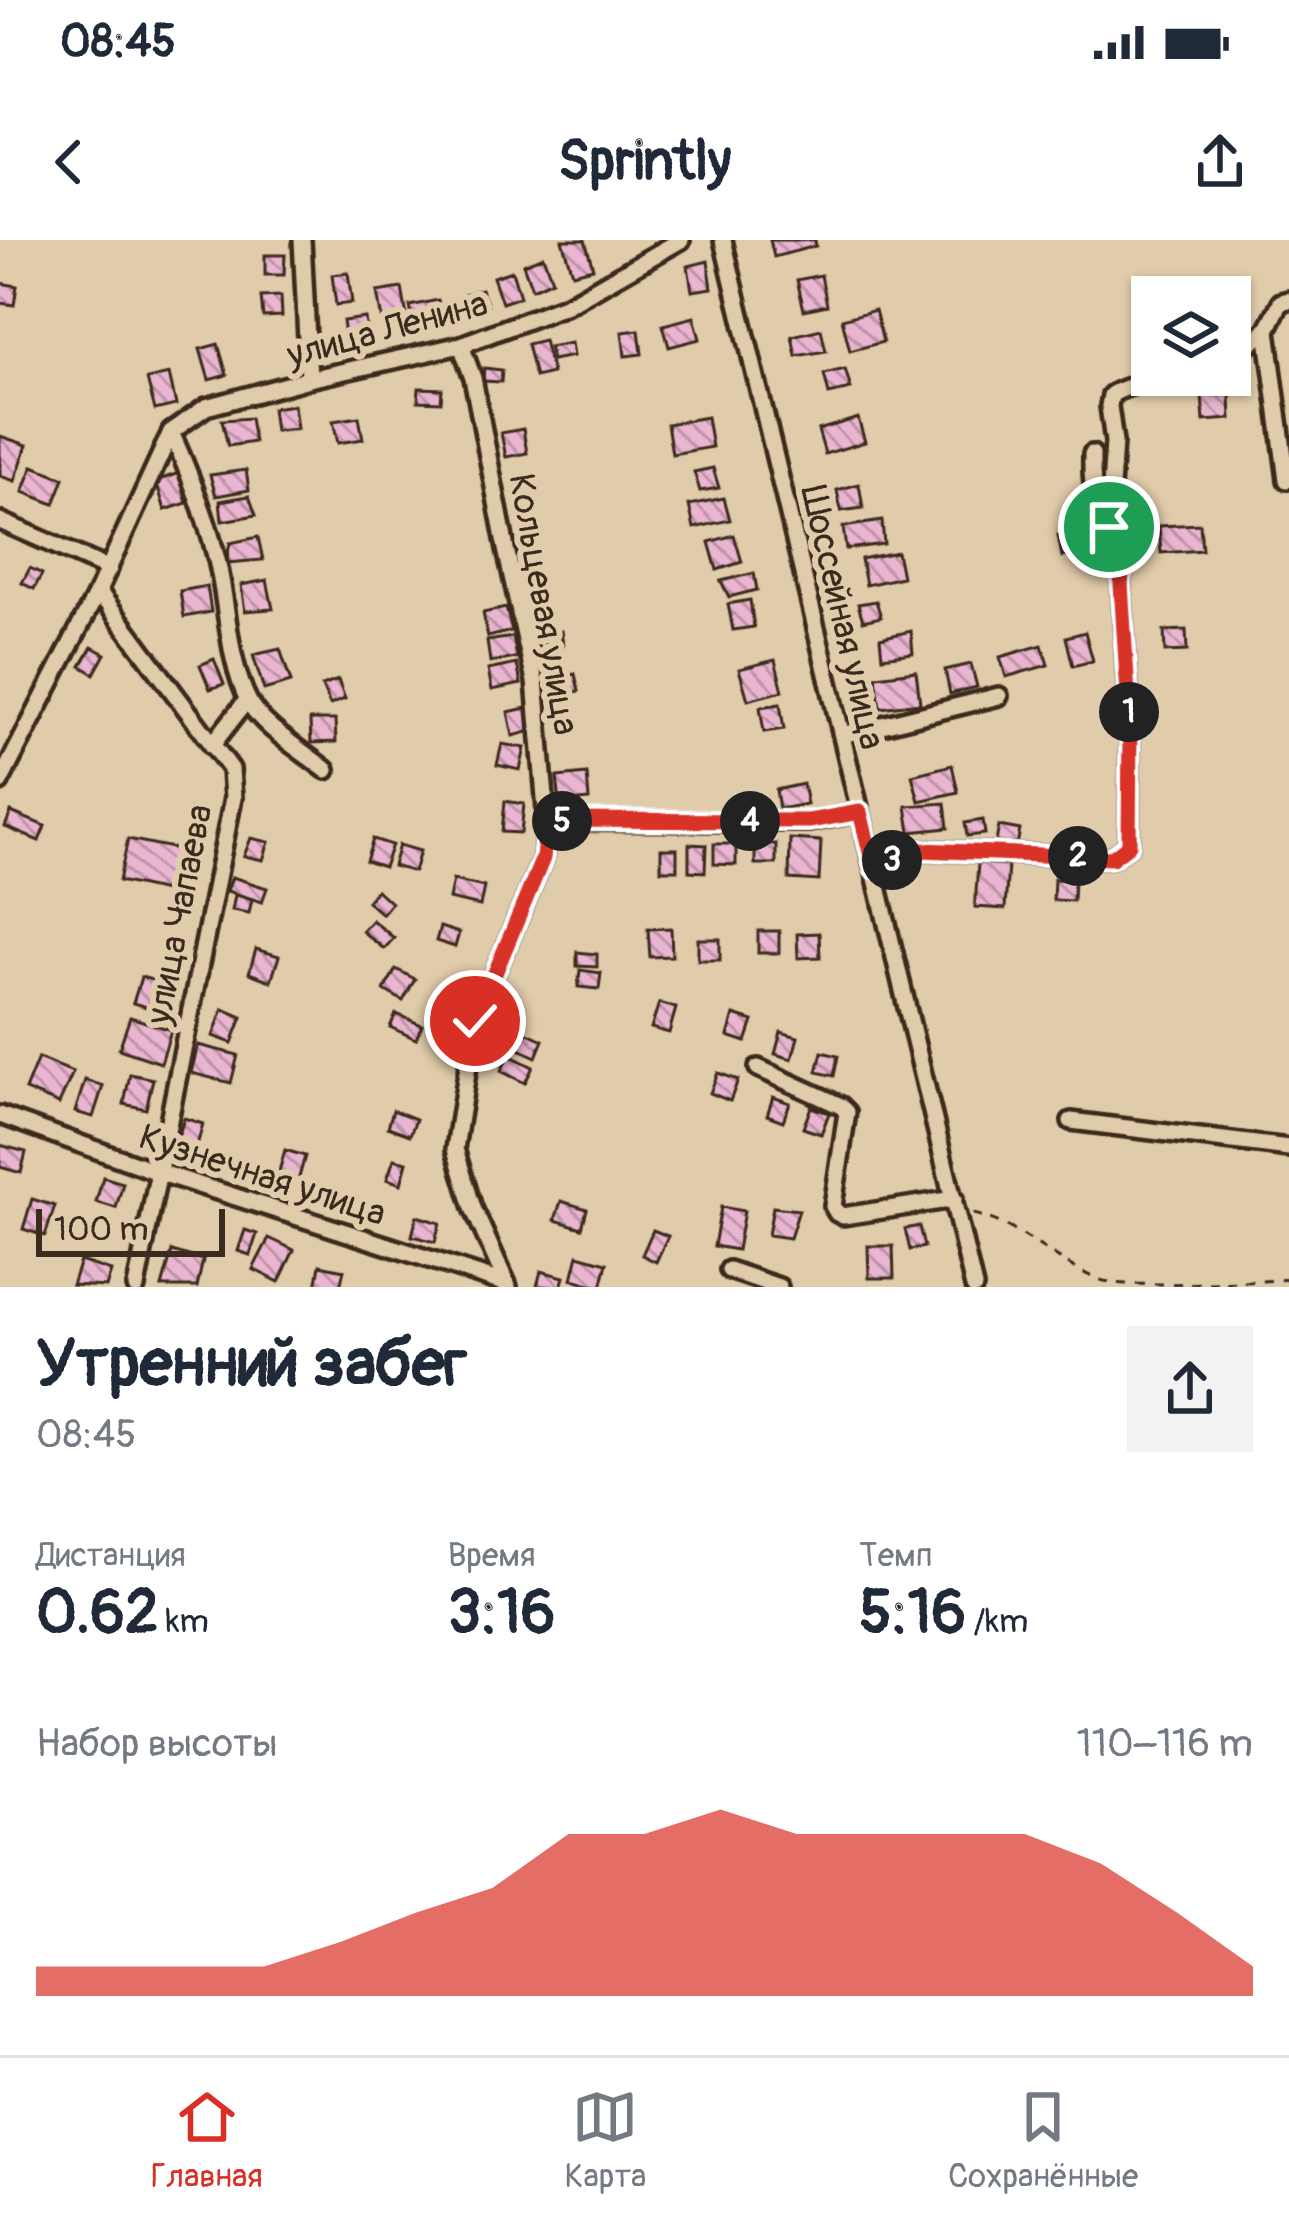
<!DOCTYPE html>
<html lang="ru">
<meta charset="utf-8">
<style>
body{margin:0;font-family:Pangolin,sans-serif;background:#f2f2f3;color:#1f2937;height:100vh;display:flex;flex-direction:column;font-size:45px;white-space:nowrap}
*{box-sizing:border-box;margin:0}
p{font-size:39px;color:#747a83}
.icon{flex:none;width:66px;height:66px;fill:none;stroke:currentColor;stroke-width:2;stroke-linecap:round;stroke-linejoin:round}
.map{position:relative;height:1047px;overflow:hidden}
.details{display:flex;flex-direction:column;background:#fff;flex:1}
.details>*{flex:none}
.tools{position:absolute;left:1131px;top:36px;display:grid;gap:24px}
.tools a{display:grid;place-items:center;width:120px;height:120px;border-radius:0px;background:#fff;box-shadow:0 3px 9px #0004;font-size:60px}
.scale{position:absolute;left:36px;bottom:30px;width:189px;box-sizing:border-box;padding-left:12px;border:6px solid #3b2a1e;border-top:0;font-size:33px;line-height:42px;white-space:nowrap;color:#3b2a1e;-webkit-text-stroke:9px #e0cbaa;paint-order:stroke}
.pin{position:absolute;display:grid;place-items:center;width:102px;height:102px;color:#fff;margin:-51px;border:6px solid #fff;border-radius:50%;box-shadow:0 3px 12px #0007}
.km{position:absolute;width:60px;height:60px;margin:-30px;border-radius:50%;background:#222;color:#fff;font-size:33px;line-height:60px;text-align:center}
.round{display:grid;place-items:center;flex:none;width:126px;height:126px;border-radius:0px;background:#f2f2f3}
.headline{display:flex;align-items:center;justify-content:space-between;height:204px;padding:0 36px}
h1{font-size:66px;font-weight:700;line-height:90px}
.metrics{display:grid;grid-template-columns:repeat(3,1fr);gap:18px;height:204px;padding:12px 36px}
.metrics div{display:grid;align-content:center}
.metrics b{font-size:60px;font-weight:700}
.metrics small{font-size:33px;font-weight:400}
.metrics p{font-size:33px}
.chart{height:336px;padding:24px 36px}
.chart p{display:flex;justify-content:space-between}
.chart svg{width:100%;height:216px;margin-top:12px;fill:#d93025;opacity:.7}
.status{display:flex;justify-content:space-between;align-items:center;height:84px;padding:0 60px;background:#fff;direction:ltr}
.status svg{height:33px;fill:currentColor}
header{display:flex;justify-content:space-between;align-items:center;height:156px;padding:0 36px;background:#fff;font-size:54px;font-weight:700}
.dock{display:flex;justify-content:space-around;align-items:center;height:168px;border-top:3px solid #e0e1e3;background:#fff;font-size:33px;color:#747a83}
.dock a{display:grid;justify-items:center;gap:6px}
.dock .active{color:#d93025}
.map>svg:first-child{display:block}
.building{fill:url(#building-back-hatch);stroke:#3b2a1e;stroke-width:3}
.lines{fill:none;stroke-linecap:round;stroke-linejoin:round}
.minor-casing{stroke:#3b2a1e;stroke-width:24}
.path{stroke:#3b2a1e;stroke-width:3;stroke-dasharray:9 9;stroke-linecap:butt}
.minor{stroke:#e0cbaa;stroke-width:15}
.route-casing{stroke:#fff;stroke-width:24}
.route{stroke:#d93025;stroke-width:15}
.labels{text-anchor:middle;stroke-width:12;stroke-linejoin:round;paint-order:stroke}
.street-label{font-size:36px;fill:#3b2a1e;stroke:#e0cbaa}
</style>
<div class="status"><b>08:45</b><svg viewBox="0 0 49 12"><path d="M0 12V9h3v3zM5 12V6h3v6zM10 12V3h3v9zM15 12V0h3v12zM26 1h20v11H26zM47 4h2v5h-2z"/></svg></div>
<header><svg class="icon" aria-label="back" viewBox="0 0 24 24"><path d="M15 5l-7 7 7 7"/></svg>Sprintly<svg class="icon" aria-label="share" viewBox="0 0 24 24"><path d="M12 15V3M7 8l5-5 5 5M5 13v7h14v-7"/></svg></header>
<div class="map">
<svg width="1289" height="1047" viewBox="0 0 1289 1047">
<defs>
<pattern id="building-back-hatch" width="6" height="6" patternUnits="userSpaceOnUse" patternTransform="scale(3)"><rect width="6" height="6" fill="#e9b5d0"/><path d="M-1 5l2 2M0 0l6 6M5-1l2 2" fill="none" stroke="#be93a8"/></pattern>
</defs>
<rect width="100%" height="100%" fill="#e0cbaa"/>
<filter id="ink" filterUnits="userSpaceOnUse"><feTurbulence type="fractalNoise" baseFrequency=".00833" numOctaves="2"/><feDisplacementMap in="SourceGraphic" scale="24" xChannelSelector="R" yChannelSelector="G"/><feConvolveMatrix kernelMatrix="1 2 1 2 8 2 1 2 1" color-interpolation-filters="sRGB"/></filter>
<g filter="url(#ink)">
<g class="building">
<polygon points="562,0 585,0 593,28 572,33"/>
<polygon points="770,0 815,0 816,6 774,17"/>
<polygon points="265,15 285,15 284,35 265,35"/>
<polygon points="543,16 552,40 532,49 523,24"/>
<polygon points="708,21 712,48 692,51 688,26"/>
<polygon points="512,31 520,57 502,63 493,37"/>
<polygon points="348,33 352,63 336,65 332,35"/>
<polygon points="821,35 827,65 804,70 797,40"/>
<polygon points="0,43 17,46 14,65 0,63"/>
<polygon points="402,48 409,88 384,92 377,52"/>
<polygon points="481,49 488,65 469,70 464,54"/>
<polygon points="281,56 282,76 263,77 261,57"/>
<polygon points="438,60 444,87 415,93 410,66"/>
<polygon points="875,70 883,102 850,111 842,79"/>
<polygon points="694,77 700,99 669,107 663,85"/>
<polygon points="365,78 368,100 346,103 343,81"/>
<polygon points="821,89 826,111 796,116 792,96"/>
<polygon points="639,90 642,114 625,116 622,92"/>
<polygon points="544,100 552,133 535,137 527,104"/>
<polygon points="571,103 573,116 552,120 549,107"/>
<polygon points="218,104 227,135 209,140 200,109"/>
<polygon points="484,128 502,130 501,142 483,141"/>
<polygon points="845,129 851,149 829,154 824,134"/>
<polygon points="169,134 176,165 155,170 147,139"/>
<polygon points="419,148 442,149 441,162 418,161"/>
<polygon points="1230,155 1231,179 1204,181 1202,156"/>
<polygon points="294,165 297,189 275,191 272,168"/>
<polygon points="359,177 363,199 338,203 333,181"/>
<polygon points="707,177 712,207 672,214 667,184"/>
<polygon points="250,178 254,202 228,206 222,180"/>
<polygon points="858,178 865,202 825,214 818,190"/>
<polygon points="523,189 527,213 506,217 501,193"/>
<polygon points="0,196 27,205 15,241 0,236"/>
<polygon points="33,226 64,238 54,264 23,252"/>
<polygon points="713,228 719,248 700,251 694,232"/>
<polygon points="246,230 249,250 216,256 210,235"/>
<polygon points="179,233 187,263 165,270 156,241"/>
<polygon points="533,243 536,259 522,261 519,245"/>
<polygon points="859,244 863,268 841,271 837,250"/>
<polygon points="249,256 256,275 222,281 220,261"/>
<polygon points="724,258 730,280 694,288 689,265"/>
<polygon points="882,281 884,304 846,309 843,287"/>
<polygon points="1200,284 1202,310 1161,313 1159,286"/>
<polygon points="1079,293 1082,314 1062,317 1058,295"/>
<polygon points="734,295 742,322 717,330 709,302"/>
<polygon points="258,297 263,320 226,323 230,303"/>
<polygon points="897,312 902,337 866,345 861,319"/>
<polygon points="30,328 42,334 34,349 22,343"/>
<polygon points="754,333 757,350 729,357 721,341"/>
<polygon points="267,340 273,369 245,371 241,345"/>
<polygon points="207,346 211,372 184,377 180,351"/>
<polygon points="750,360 754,387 733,390 728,364"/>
<polygon points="876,361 881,377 863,381 858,364"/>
<polygon points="506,368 512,391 488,397 483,373"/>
<polygon points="1186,390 1187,411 1165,412 1164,391"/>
<polygon points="561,391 563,406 546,409 542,395"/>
<polygon points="911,391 913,413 882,417 880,398"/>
<polygon points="1085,392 1093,421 1073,426 1066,397"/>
<polygon points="513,397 517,418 490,422 487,401"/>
<polygon points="1042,405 1048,425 1006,437 1000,417"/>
<polygon points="92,407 105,414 94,434 81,426"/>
<polygon points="280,409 291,442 264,450 253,415"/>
<polygon points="214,419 224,444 210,449 200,425"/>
<polygon points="775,420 783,451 748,460 739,429"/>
<polygon points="517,424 521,444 492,450 488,430"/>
<polygon points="971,424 977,447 950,454 945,430"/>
<polygon points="916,431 920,463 880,468 876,436"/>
<polygon points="575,434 579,451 563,454 559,437"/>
<polygon points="338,440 345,459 330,465 322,446"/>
<polygon points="780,464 784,489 764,492 760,467"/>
<polygon points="526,468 532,491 513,496 508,472"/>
<polygon points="310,480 335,480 336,502 311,503"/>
<polygon points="502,504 525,508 520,530 497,525"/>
<polygon points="952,525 958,552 919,561 912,535"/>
<polygon points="587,534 589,560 560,563 557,537"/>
<polygon points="803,544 807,564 779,569 776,550"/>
<polygon points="505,561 524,564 521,593 502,592"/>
<polygon points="945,563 948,588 910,592 906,566"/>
<polygon points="11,572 45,586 39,601 5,587"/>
<polygon points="983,580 985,594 967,596 965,583"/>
<polygon points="999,586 1020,590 1017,605 996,602"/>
<polygon points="251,598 269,602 263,620 244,616"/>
<polygon points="128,599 197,613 189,656 119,641"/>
<polygon points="373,599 392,605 384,627 366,621"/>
<polygon points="790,599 821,601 819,641 789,639"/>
<polygon points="689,604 706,605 705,632 689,631"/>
<polygon points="714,604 736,604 736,625 714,624"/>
<rect x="755" y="604" width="21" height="20"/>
<polygon points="399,605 420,611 414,632 393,626"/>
<rect x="661" y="609" width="16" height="21"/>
<polygon points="978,623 1008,625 1005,669 975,667"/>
<polygon points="232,637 267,648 262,662 227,651"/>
<polygon points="1054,639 1074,640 1073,661 1053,660"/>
<polygon points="453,640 484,647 480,666 449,659"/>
<polygon points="377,650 391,663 382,674 367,661"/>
<polygon points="235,655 252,659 249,673 232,670"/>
<polygon points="372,680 394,698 384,709 362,691"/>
<polygon points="440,687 459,693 455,707 436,701"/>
<polygon points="671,688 672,716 650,717 648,689"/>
<rect x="758" y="691" width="21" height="22"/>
<polygon points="819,693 820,717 798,718 797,694"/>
<rect x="698" y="699" width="22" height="21"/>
<polygon points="256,709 279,716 271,741 249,733"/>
<polygon points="577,712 597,714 597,727 577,726"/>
<polygon points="396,729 415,739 403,761 384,750"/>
<polygon points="580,730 601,733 599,749 578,747"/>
<polygon points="141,737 167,744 160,771 133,763"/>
<polygon points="659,763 676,768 669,793 651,788"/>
<polygon points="223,769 242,777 232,803 213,796"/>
<polygon points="396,774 422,785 416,799 390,787"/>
<polygon points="734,775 753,781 746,802 728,796"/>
<polygon points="130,777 171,790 161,823 119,809"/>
<polygon points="517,788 543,800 536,817 509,804"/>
<polygon points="781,792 798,797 792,819 775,814"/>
<polygon points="198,805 238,815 231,843 191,833"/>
<polygon points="822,812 838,816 834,836 817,832"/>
<polygon points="509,815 533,827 525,843 501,831"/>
<polygon points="38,818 73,832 59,864 25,850"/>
<polygon points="718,833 738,840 730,861 710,853"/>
<polygon points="130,834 153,839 146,869 124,864"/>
<polygon points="85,840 103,846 93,877 75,872"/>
<polygon points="773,857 790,863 783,881 767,875"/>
<polygon points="811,867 829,873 821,894 803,888"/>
<polygon points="393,870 416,879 410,895 388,887"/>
<polygon points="184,878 203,884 195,913 175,908"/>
<polygon points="0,905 26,912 21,933 0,927"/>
<polygon points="285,910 305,916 298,941 278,935"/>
<polygon points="394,919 407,922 401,944 387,939"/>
<polygon points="103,937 123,943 116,968 96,962"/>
<polygon points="32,959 55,966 45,996 23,989"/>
<polygon points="561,961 587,969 582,988 555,980"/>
<polygon points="721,967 744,971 737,1010 714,1006"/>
<polygon points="773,967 799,970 790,998 768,995"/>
<polygon points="417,976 440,983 435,1002 412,996"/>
<polygon points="919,986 924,1007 910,1010 905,989"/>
<polygon points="245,990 257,994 250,1015 238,1011"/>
<polygon points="653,990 668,996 656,1022 642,1015"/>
<polygon points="269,998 294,1010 279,1042 253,1029"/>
<polygon points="868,1006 893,1006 894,1038 869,1038"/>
<polygon points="172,1011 203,1020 197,1047 162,1047"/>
<polygon points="578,1015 607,1023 601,1047 572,1039"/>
<polygon points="80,1021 111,1031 106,1047 72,1045"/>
<polygon points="320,1025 344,1030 340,1047 316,1047"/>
<polygon points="541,1031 564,1037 561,1047 537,1046"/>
</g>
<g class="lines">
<g class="minor-casing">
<g id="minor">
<polyline points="302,0 309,139"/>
<polyline points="723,0 974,1047"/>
<polyline points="461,105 473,138 506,309 535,441 547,581 543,618 475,781 455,909 473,968 507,1044"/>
<polyline points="1230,120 1267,90"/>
<path d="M171 192C189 232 205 273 216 316 228 360 227 421 249 462 262 487 304 512 326 530"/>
<polyline points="1287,240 1267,90 1281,62 1289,60"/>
<path d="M1109 278 1114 202 1109 166 1111 155C1119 149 1155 138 1165 135"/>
<polyline points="0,281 109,329"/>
<polyline points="98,351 231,529 233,558 136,1047"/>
<polyline points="842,495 999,456"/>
<polyline points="212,505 247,460"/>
<polyline points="0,542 98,351 171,192 206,167 309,139 461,105 567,65 681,0"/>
<polyline points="547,581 809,582 860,572"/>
<path d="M874 628 922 610 1112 618 1129 605 1130 486 1121 344C1126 301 1105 290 1095 253 1091 241 1092 226 1092 214"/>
<polyline points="758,828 841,866 847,872 833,966 837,973 843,976 954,959"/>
<polyline points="0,875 158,932 507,1044 508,1047"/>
<polyline points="1071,881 1289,908"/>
<polyline points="729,1030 779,1047"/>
</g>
</g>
<path class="path" d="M973 974C1019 984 1052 1020 1095 1038 1114 1046 1139 1044 1159 1044 1203 1043 1246 1043 1289 1039"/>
<use href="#minor" class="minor"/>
</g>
</g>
<g class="lines" filter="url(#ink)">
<g class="route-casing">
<path id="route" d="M475 781 543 618 547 580 809 581 860 572 874 628 922 610 1112 618 1129 605 1130 486 1121 344C1124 321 1120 308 1109 287"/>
</g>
<use href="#route" class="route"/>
</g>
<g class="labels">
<g class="street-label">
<text transform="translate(387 88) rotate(-15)" y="13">улица Ленина</text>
<text transform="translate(545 364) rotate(80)" y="13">Кольцевая улица</text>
<text transform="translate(844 377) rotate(77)" y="13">Шоссейная улица</text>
<text transform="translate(178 674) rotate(-79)" y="13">улица Чапаева</text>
<text transform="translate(263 934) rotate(18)" y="13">Кузнечная улица</text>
</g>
</g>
</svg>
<div class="tools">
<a><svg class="icon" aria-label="layers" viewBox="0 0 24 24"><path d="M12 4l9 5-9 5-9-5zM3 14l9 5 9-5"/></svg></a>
</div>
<div class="scale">100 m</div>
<div class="pin" style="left:1109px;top:287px;background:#1e9e55"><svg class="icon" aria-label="arrive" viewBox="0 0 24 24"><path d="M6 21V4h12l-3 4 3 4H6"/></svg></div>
<div class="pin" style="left:475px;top:781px;background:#d93025"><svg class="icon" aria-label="check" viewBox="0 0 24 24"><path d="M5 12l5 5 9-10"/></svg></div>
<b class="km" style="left:1129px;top:472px">1</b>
<b class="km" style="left:1078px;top:616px">2</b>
<b class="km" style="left:892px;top:620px">3</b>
<b class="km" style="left:750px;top:581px">4</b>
<b class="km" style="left:562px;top:581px">5</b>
</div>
<section class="details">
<div class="headline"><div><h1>Утренний забег</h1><p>08:45</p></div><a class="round"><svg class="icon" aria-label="share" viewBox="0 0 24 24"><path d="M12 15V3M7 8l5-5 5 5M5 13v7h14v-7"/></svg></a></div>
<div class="metrics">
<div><p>Дистанция</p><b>0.62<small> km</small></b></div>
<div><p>Время</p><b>3:16</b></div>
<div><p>Темп</p><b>5:16<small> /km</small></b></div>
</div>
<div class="chart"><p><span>Набор высоты</span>110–116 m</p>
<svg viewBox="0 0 160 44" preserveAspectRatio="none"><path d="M0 44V38L10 38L20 38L30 38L40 33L50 27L60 22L70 11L80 11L90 6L100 11L110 11L120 11L130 11L140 17L150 27L160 38V44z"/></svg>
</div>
</section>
<nav class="dock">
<a class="active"><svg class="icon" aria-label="home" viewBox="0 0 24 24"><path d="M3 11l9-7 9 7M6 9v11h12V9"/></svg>Главная</a>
<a><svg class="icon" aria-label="map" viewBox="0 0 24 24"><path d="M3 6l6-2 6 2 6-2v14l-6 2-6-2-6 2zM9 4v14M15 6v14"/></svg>Карта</a>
<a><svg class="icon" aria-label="saved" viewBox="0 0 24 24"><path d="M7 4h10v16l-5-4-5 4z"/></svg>Сохранённые</a>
</nav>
